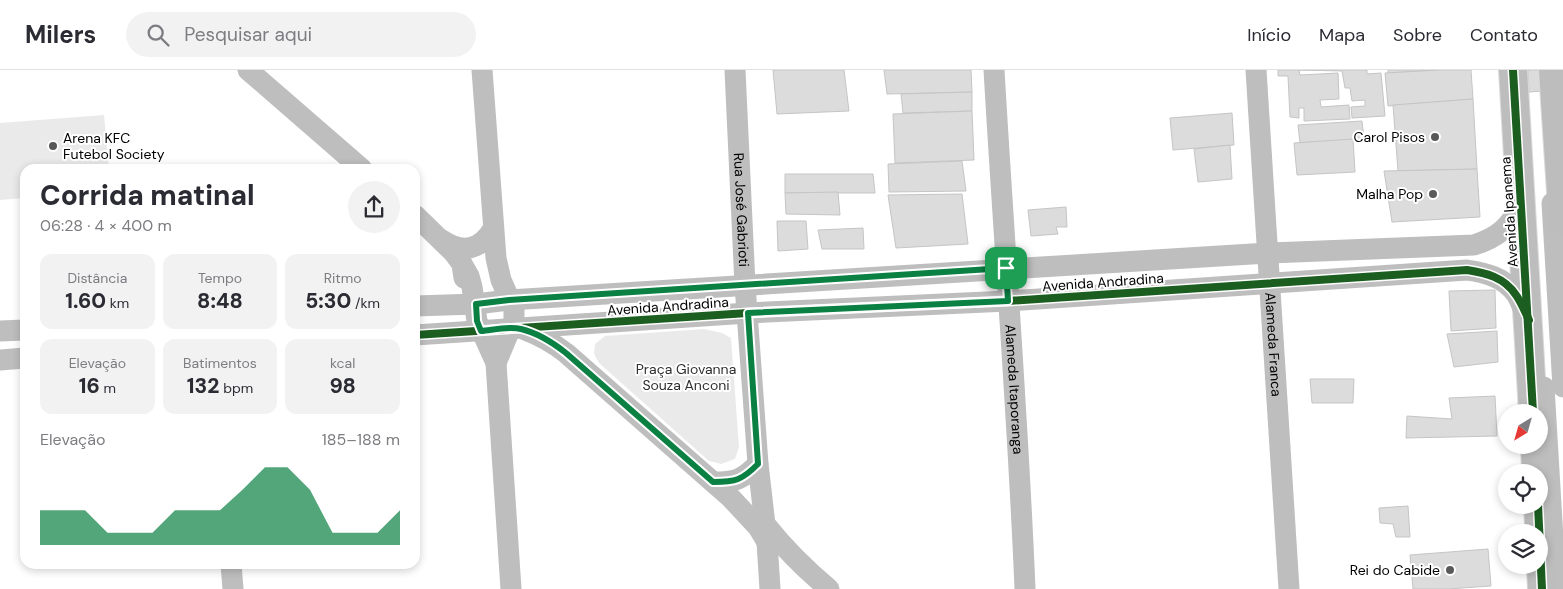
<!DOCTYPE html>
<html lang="pt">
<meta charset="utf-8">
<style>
body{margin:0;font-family:"DM Sans",sans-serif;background:#f2f2f3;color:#2b2b33;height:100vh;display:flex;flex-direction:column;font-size:19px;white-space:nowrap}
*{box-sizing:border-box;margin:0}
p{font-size:16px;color:#7c7c81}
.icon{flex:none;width:28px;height:28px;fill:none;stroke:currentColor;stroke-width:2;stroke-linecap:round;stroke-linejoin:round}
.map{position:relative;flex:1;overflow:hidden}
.panel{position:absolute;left:20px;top:94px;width:400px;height:405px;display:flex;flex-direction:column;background:#fff;border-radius:15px;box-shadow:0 2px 8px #0003}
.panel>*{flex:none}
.needle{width:32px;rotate:217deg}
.buttons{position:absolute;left:1498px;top:334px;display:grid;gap:10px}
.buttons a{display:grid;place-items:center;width:50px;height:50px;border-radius:50%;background:#fff;box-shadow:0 2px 8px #0003;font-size:25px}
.pin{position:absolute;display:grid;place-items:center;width:42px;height:42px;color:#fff;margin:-21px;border-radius:10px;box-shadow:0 2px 8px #0006}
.round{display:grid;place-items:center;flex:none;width:52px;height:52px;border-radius:26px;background:#f2f2f3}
.overview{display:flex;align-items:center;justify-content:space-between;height:85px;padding:0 20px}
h1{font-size:28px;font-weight:800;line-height:38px}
.figures{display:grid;grid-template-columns:repeat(3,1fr);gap:8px;height:85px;padding:5px 20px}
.figures div{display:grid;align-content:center;border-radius:12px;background:#f2f2f3;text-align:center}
.figures b{font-size:21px;font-weight:800}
.figures small{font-size:14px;font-weight:400}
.figures p{font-size:14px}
.chart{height:140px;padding:10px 20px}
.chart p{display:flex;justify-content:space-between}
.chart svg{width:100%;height:90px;margin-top:5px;fill:#0b8043;opacity:.7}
header{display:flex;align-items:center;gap:30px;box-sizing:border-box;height:70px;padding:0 25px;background:#fff;border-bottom:1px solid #e1e1e2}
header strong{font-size:24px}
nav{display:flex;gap:28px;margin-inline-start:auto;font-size:18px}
.search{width:350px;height:45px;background:#f2f2f3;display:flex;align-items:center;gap:12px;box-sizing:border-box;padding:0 18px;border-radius:28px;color:#7c7c81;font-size:19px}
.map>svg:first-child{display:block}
.green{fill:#eaeaea}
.building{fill:#dcdcdc;stroke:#c5c5c5}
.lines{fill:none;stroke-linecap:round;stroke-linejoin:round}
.major-casing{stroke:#dbdbdb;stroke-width:30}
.minor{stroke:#bebebe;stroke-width:21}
.major{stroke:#bdbdbd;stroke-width:28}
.cycleway-casing{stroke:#fff;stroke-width:11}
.cycleway{stroke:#1b5e20;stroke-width:8}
.route-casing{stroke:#fff;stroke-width:10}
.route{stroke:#0b8043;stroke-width:6}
.poi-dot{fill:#595959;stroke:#fff;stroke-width:2}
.labels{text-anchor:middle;stroke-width:4;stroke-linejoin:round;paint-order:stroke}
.poi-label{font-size:14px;fill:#000;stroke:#fff;text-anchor:end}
.street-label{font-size:14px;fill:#000;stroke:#fff}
.park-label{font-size:14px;fill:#2f2f2f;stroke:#fff}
</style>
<header>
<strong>Milers</strong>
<div class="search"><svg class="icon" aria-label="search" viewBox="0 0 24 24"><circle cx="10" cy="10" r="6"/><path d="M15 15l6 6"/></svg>Pesquisar aqui</div>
<nav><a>Início</a><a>Mapa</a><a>Sobre</a><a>Contato</a></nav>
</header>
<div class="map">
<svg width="1563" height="519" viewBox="0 0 1563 519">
<rect width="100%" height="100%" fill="#fff"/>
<g class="green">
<polygon points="104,45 109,99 25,99 25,128 0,130 0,53"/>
<polygon points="704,259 722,263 731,268 739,377 735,389 721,394 709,391 599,293 594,284 595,274 605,266"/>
</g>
<g class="building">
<polygon points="773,0 844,0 849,41 777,44"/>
<polygon points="884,0 971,0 972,22 887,24"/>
<polygon points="1278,0 1299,0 1300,5 1338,3 1339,29 1320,30 1321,37 1349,35 1350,49 1304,51 1304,38 1299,38 1299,48 1290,47 1288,6 1278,6"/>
<polygon points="1299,0 1367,0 1367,4 1381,3 1385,46 1352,48 1351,37 1365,36 1365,30 1352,31 1350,18 1345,18 1342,1"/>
<polygon points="1388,0 1439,0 1388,3"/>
<polygon points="1439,0 1471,0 1473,29 1388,36 1385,3"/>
<polygon points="1528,0 1541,0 1542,21 1529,22"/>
<polygon points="972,22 972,41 903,43 901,24"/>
<polygon points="1473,29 1477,99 1398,101 1393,35"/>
<polygon points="972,41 974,90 895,93 893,44"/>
<polygon points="1232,43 1234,75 1173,80 1170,48"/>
<polygon points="1362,51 1364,69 1300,73 1298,55"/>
<polygon points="1353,69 1355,102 1297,105 1294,73"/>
<polygon points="1230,75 1232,109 1198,112 1194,79"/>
<polygon points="962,91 966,121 889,122 888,94"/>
<polygon points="1477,99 1480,147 1392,152 1384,101"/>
<polygon points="785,104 873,104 875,123 785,123"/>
<polygon points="838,122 840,145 786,144 785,123"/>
<polygon points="962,124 968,174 896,178 888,125"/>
<polygon points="1066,137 1067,157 1056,157 1058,164 1031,166 1028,140"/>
<polygon points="777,151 806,151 808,179 778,181"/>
<polygon points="863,158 864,179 822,179 818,160"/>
<polygon points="1495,220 1496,258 1451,261 1449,221"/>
<polygon points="1497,261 1498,292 1454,297 1447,264"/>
<polygon points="1310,309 1354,309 1353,333 1312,333"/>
<polygon points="1495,326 1497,366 1406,368 1407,346 1452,349 1449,328"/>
<polygon points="1408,436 1410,467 1396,467 1393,454 1380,453 1379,438"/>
<polygon points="1488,479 1491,516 1448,519 1413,519 1410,485"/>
</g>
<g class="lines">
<g class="major-casing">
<g id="major">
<polyline points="1513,0 1533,342"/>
<polyline points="1553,0 1563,152"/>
<polyline points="1535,375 1536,402"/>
<polyline points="1538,435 1542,519"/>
</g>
</g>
<g class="minor">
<polyline points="248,0 362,99"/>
<polyline points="482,0 496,188 501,210 514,239 514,250 496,293"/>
<path id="s1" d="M735 0 745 215 758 394 767 472 770 519"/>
<path id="s2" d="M994 0C1004 173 1018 346 1025 519"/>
<path id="s3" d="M1256 0 1289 519"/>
<polyline points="1552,133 1563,317"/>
<polyline points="415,145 454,183 462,194 464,208"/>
<path d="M442 170C463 184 480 180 493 159"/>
<polyline points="462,194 469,206 472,217 477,251 496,293 511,519"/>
<path d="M415 236 476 234 509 230 1268 183 1474 175C1499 167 1509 157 1521 135"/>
<path d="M525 260C541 266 553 273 566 283L730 427 758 457 767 472"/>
<polyline points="0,261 25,260"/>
<path d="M415 265 748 243 1008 231 1467 200C1486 203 1504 207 1516 224 1520 230 1523 239 1526 246"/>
<polyline points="0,290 25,288"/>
<polyline points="1544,317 1556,519"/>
<path d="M713 412C736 412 742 410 758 394"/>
<path d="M765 454C784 478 805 499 829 519"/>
<polyline points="231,494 233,519"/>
</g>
<use href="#major" class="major"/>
<g class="cycleway-casing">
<g id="cycleway">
<polyline points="1513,0 1533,342"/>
<path d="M415 265 748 243 1008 231 1467 200C1486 203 1504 207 1516 225 1521 232 1525 242 1529 250"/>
<polyline points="1538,435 1542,519"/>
</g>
</g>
<use href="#cycleway" class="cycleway"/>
</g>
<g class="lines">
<g class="route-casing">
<path id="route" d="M1006 198 1008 231 748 243 758 394C742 410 736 412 713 412L566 283C552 272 538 263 521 259 508 256 493 260 481 261L477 251 476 234 509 230Z"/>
</g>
<use href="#route" class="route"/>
</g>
<g class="poi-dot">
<circle cx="1435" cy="67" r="5"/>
<circle cx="53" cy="76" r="5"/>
<circle cx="1433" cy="124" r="5"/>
<circle cx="1450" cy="500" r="5"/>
</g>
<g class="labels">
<g class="poi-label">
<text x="1425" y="72">Carol Pisos</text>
<text x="63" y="73" text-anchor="start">Arena KFC<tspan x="63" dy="16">Futebol Society</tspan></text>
<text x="1423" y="129">Malha Pop</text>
<text x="1440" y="505">Rei do Cabide</text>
</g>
<g class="street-label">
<text dy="5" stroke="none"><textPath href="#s1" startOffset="140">Rua José Gabrioti</textPath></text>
<text transform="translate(1509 142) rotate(-94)" y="5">Avenida Ipanema</text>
<text transform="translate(1103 212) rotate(-4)" y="5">Avenida Andradina</text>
<text transform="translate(668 236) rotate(-4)" y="5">Avenida Andradina</text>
<text dy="5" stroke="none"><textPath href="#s3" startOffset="275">Alameda Franca</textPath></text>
<text dy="5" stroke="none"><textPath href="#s2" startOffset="320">Alameda Itaporanga</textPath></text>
</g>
<g class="park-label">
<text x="686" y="304">Praça Giovanna<tspan x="686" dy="16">Souza Anconi</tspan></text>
</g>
</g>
</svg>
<div class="buttons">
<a><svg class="needle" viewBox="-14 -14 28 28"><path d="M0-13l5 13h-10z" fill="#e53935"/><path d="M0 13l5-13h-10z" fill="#7c7c81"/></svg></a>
<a><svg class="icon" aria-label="locate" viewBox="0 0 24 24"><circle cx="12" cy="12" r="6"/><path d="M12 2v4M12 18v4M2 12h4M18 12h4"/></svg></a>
<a><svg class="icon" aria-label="layers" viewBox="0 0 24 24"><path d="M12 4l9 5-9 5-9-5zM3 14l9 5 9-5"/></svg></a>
</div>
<div class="pin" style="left:1006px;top:198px;background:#1e9e55"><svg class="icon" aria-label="arrive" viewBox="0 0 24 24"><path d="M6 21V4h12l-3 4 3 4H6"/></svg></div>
<section class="panel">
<div class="overview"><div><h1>Corrida matinal</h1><p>06:28 · 4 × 400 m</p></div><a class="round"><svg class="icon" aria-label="share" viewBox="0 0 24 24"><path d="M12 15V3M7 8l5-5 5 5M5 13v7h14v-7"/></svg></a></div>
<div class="figures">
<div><p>Distância</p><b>1.60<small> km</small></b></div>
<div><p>Tempo</p><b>8:48</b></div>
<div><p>Ritmo</p><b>5:30<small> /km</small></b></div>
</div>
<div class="figures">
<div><p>Elevação</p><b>16<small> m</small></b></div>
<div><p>Batimentos</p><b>132<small> bpm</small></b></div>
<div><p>kcal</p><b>98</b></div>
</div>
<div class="chart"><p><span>Elevação</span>185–188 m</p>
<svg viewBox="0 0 160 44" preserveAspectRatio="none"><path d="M0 44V27L10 27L20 27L30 38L40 38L50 38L60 27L70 27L80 27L90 17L100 6L110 6L120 17L130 38L140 38L150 38L160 27V44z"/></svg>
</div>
</section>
</div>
